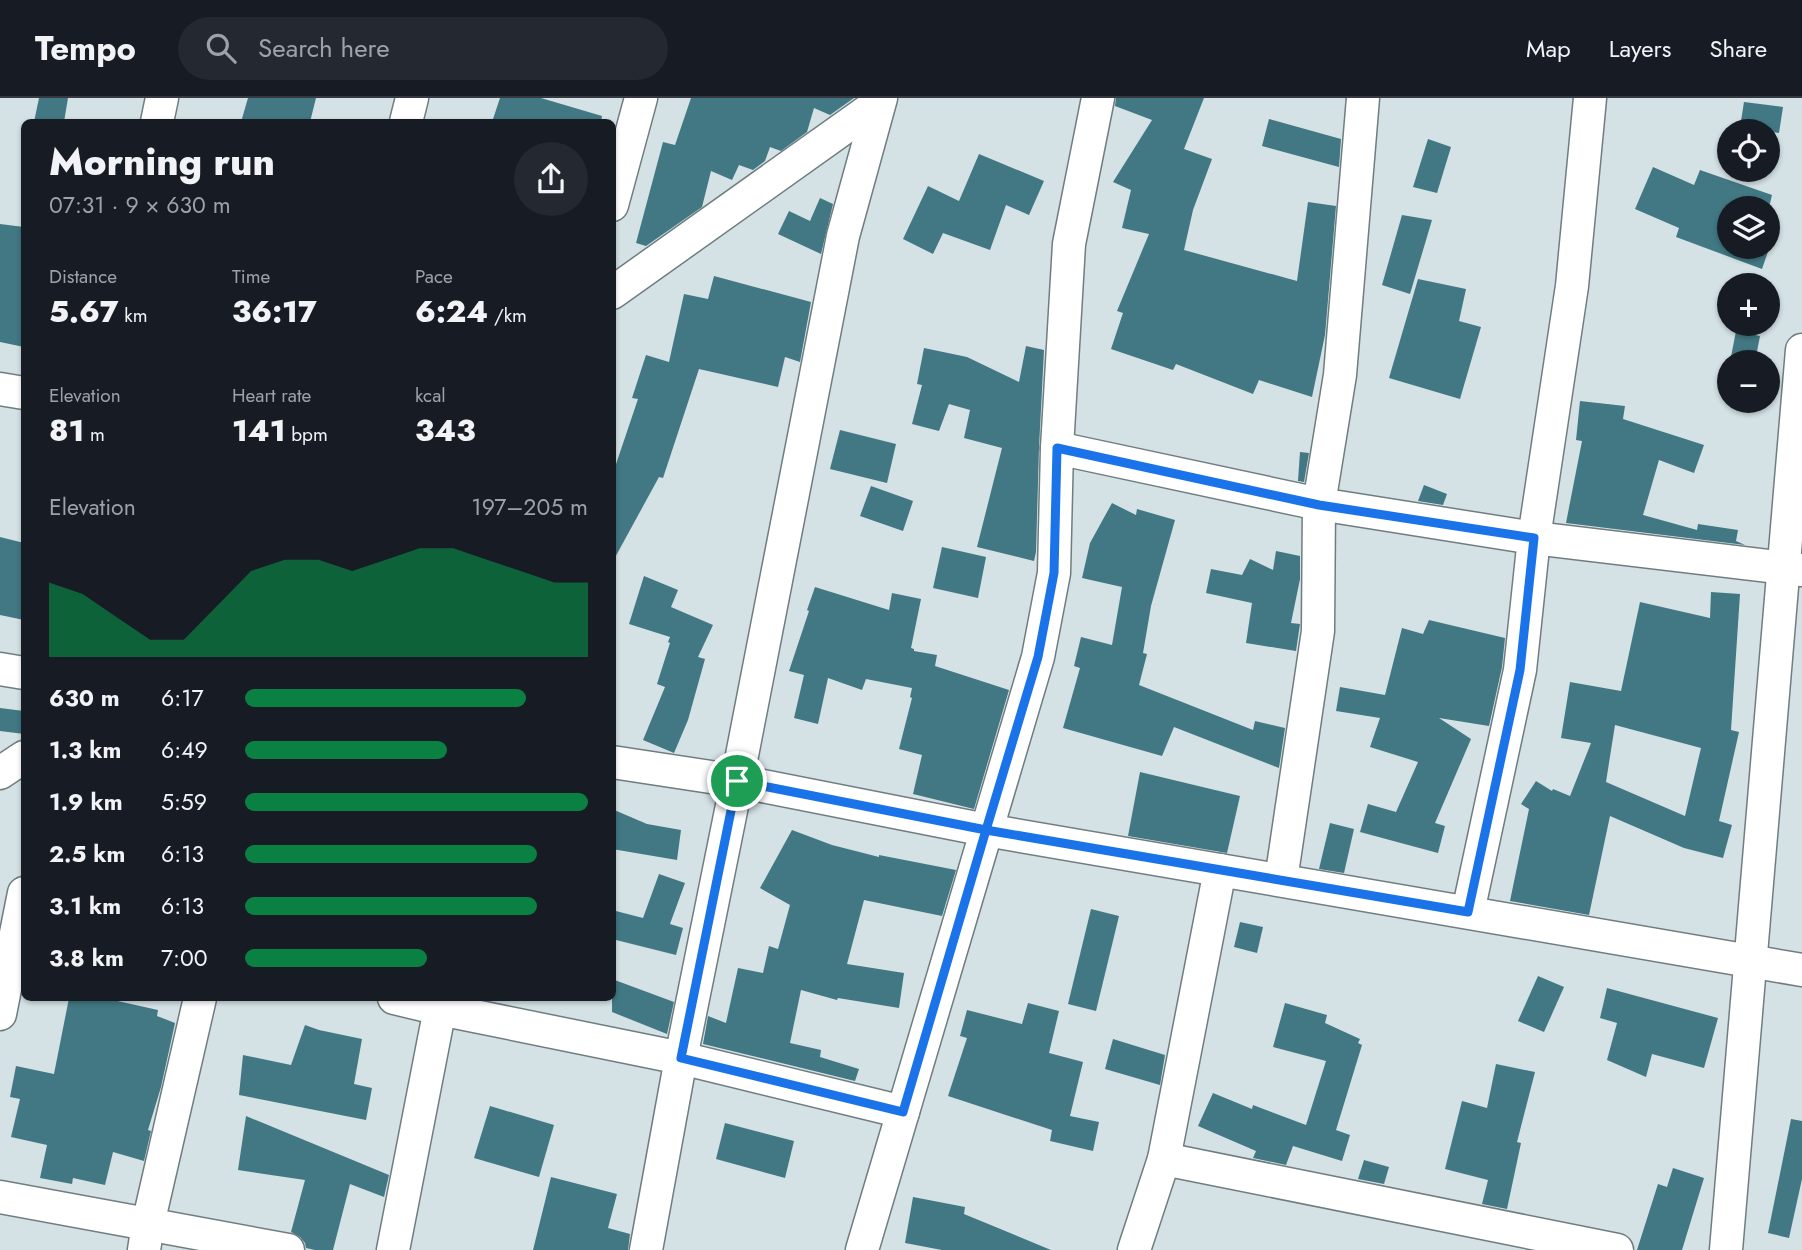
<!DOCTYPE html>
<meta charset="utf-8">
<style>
body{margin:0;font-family:Jost,sans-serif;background:#242831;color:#f1f3f6;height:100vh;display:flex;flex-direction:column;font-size:26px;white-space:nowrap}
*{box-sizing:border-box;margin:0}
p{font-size:23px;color:#9ea1a6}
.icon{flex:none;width:38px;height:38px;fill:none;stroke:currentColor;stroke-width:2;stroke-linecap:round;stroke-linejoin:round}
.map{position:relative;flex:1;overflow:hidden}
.side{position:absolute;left:21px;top:21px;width:595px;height:882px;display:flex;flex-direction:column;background:#171b24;border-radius:10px;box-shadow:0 2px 5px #0004}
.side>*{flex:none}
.fabs{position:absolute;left:1717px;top:21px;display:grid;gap:14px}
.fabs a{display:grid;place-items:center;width:63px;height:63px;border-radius:50%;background:#171b24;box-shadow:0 2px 5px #0004;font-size:35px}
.pin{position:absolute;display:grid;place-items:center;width:60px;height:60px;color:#fff;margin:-30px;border:4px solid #fff;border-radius:50%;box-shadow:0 2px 7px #0007}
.round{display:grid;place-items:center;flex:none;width:74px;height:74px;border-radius:37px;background:#242831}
.summary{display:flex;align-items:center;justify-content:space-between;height:119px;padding:0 28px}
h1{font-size:38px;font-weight:800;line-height:52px}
.stats{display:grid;grid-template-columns:repeat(3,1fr);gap:10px;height:119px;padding:7px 28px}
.stats div{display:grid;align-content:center}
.stats b{font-size:30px;font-weight:800}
.stats small{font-size:19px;font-weight:400}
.stats p{font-size:19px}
.chart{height:196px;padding:14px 28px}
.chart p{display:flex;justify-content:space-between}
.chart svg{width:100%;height:126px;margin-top:7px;fill:#0b8043;opacity:.7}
ul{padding:0 28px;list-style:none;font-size:23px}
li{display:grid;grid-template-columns:112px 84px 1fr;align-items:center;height:52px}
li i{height:18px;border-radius:9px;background:#0b8043}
header{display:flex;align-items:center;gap:42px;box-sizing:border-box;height:98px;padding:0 35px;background:#171b24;border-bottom:2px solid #363941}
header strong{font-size:33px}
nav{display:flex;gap:38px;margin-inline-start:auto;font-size:24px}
.search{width:490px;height:63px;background:#242831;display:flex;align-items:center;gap:18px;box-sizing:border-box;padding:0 24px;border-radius:38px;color:#9ea1a6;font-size:26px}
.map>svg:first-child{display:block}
.building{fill:#427883;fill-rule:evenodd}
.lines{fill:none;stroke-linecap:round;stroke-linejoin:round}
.street-casing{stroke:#707d80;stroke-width:35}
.street{stroke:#fff;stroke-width:32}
.route-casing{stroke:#fff;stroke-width:14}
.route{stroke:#1a73e8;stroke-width:9}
</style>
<header>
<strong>Tempo</strong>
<div class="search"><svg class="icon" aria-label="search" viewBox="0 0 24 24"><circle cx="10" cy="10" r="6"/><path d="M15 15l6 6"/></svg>Search here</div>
<nav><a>Map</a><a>Layers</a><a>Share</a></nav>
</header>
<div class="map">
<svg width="1802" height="1152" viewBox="0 0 1802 1152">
<rect width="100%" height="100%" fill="#d4e2e5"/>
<g class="building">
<polygon points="39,0 68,0 64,24 34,24"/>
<polygon points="248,0 316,0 310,24 241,24"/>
<polygon points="500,0 541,0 602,18 601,24 492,24"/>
<polygon points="691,0 854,0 830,17 814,10 807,34 781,53 770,49 765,63 753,72 739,67 732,82 711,73 702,109 646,148 636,145 663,44 675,47"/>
<polygon points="1116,0 1204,0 1184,51 1212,61 1193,112 1184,152 1297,183 1308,104 1336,108 1325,237 1312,299 1259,282 1253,296 1176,266 1173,272 1111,251 1123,215 1117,213 1149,136 1122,130 1131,92 1113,84 1152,22 1115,8"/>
<polygon points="1744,4 1783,9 1779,35 1740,29"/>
<polygon points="1269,21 1341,41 1339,69 1262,48"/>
<polygon points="1428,41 1451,49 1437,95 1413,89"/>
<polygon points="979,56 1044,83 1029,117 1006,107 990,152 943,135 933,156 903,141 928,88 959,103"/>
<polygon points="1653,69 1694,87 1700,72 1772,97 1768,114 1768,110 1729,110 1729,149 1768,149 1768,137 1773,139 1762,171 1676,139 1679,130 1635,111"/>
<polygon points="820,100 833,106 821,156 778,136 789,113 810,123"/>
<polygon points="1402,117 1432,122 1410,196 1382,187"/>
<polygon points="0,126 24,129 24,249 0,244"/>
<polygon points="714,178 811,204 800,264 785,259 778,289 699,271 663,380 659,379 612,465 612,378 638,301 632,300 646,257 669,264 684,196 708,201"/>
<polygon points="1418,181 1466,191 1459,223 1481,229 1460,301 1389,280"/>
<polygon points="1736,233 1760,238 1755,264 1730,264"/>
<polygon points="1026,248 1044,252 1039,350 1036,454 1034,463 977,449 1002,350 964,340 970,312 949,306 939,333 912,326 922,287 917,286 924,250 967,259 1019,284"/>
<polygon points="1580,303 1625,308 1623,321 1704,347 1694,375 1659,362 1643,417 1697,432 1698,426 1738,432 1736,443 1745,447 1566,425 1582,343 1576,342"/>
<polygon points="840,332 896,346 887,385 830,371"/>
<polygon points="1300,354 1309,355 1304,384 1298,383"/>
<polygon points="1424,387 1447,396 1443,407 1418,403"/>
<polygon points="871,388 913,403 903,433 860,418"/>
<polygon points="1112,405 1136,417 1137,411 1175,422 1151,508 1143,555 1147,556 1139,587 1253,632 1255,623 1285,630 1279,670 1174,629 1162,658 1063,630 1080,570 1074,568 1081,539 1112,547 1122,489 1082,480 1090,445"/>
<polygon points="0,439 24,445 24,522 0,517"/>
<polygon points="942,449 986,459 978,500 933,490"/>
<polygon points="1276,453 1300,458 1300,481 1291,525 1300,526 1296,553 1246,545 1252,505 1206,495 1211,471 1242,477 1250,461 1273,472"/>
<polygon points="644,478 678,492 671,509 713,527 698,559 705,561 688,622 674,655 643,642 665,589 657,586 670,545 668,544 670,539 629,526"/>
<polygon points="815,489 889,512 892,495 921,501 911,550 914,551 914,553 937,557 935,568 1009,592 974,711 913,696 922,657 899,651 912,600 910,599 912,590 866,581 862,592 828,580 818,626 794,620 804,577 789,573 809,513 807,512"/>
<path d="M1711 494 1740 496 1731 632 1739 634 1719 723 1732 727 1723 760 1684 750 1610 718 1589 817 1510 803 1529 711 1521 706 1536 683 1552 693 1553 691 1570 698 1591 645 1561 640 1570 584 1621 593 1640 504 1710 520ZM1615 627 1701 650 1685 718 1606 684Z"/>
<polygon points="1429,522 1505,540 1502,569 1489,628 1439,620 1471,641 1435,725 1445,728 1438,755 1360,734 1368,706 1396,714 1418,664 1370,649 1380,620 1336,613 1340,589 1385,597 1402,530 1423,536"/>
<polygon points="0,610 24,613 24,636 0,633"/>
<polygon points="1140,674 1240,698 1227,755 1128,738"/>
<polygon points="612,711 647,726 681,732 677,762 612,751"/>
<polygon points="1330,725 1354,731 1344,775 1319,771"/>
<polygon points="792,732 832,747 879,759 879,757 956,772 942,818 864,802 847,866 904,875 899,910 838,900 837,902 801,892 790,945 821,952 820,959 859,971 855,983 703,946 708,918 726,925 738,870 763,875 769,848 778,851 790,807 760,790"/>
<polygon points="659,776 685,785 670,826 683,830 676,857 612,841 612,812 643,820"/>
<polygon points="1091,811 1119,818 1096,913 1068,906"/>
<polygon points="1240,824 1263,829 1257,855 1234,849"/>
<polygon points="1538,878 1564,889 1544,934 1518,923"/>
<polygon points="612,881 674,904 667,936 612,914"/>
<polygon points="1607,890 1718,920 1704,970 1652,956 1646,979 1607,962 1617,925 1600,920"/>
<polygon points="69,900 104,900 158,912 157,918 175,925 161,989 148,1032 151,1033 144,1063 113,1054 105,1087 73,1080 72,1086 40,1080 47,1047 11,1039 20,1001 10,999 16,968 54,976"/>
<polygon points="1028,905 1059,913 1049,955 1083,964 1070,1018 1099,1024 1093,1053 1050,1043 1052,1032 948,998 967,940 960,938 967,912 1022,926"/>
<polygon points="1285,905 1327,917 1325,925 1360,941 1358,945 1362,947 1336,1032 1350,1037 1342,1063 1293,1048 1286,1067 1253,1060 1256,1053 1198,1028 1213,995 1252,1011 1253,1007 1306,1027 1326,963 1273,949"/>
<polygon points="305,927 319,932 362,941 354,986 372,990 366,1022 239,997 243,957 291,967"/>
<polygon points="1113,941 1165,957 1160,987 1105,971"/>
<polygon points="1496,966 1535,974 1517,1044 1521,1045 1507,1111 1482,1106 1488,1082 1445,1071 1462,1003 1487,1010"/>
<polygon points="490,1008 554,1027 539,1079 474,1060"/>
<polygon points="246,1018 389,1077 384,1099 350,1086 333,1152 315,1152 306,1150 305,1145 300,1139 291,1134 305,1082 238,1072"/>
<polygon points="1791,1021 1802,1023 1802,1081 1789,1140 1768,1135"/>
<polygon points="725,1025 794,1043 785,1080 716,1061"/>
<polygon points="1364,1062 1389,1069 1384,1086 1358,1081"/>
<polygon points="1673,1070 1704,1080 1682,1152 1637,1152 1658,1086 1667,1089"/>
<polygon points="551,1079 617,1096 608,1130 630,1136 628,1152 533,1152"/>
<polygon points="913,1099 965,1109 964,1116 1051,1152 942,1152 905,1145"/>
</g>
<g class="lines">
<g class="street-casing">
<g id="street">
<polyline points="157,24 162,0"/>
<polyline points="406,24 412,0"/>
<polyline points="612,107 641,0"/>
<polyline points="612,195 879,5"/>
<polyline points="0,291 24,295"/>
<polyline points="1057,350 1319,406 1534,440 1802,472"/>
<polyline points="0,571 24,575"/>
<polyline points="612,664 737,683 986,732 1802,872"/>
<polyline points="0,675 24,659"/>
<polyline points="1281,782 1318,533 1319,406 1340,277 1363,0"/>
<polyline points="1468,814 1520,572 1534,440 1572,188 1590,0"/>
<polyline points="394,900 440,911 681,960 903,1014"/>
<polyline points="0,916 24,795"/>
<polyline points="1164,1061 1617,1152"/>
<polyline points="0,1099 288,1152"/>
<polyline points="144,1152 148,1126 200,900"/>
<polyline points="393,1152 442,900"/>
<polyline points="646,1152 681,960 737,683 843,138 881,0"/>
<polyline points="862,1152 1038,559 1054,475 1057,350 1069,146 1098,0"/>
<polyline points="1134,1152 1164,1061 1220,772"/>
<polyline points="1726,1152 1802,252"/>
</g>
</g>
<use href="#street" class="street"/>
</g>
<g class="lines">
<g class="route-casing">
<polyline id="route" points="737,683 681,960 903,1014 986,732 1468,814 1520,572 1534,440 1319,407 1057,350 1054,475 1038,559 986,732 737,683"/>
</g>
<use href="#route" class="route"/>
</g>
</svg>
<div class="fabs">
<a><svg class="icon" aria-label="locate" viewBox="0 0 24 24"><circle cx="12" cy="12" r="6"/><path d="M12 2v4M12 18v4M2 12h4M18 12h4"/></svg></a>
<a><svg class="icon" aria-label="layers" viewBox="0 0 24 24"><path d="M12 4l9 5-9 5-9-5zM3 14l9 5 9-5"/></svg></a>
<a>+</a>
<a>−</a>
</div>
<div class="pin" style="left:737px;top:683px;background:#1e9e55"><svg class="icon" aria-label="arrive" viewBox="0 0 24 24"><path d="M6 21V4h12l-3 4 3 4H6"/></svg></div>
<section class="side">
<div class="summary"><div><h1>Morning run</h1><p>07:31 · 9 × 630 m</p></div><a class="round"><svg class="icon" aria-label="share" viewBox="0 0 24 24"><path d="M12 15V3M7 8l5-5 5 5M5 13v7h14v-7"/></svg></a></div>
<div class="stats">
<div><p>Distance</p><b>5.67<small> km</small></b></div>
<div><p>Time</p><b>36:17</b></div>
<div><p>Pace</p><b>6:24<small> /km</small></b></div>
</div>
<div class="stats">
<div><p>Elevation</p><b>81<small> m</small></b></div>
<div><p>Heart rate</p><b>141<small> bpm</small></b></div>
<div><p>kcal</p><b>343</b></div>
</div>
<div class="chart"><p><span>Elevation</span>197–205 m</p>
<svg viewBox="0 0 160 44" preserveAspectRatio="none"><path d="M0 44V18L10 22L20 30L30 38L40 38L50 26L60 14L70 10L80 10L90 14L100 10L110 6L120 6L130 10L140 14L150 18L160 18V44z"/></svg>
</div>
<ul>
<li><b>630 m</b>6:17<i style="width:82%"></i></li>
<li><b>1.3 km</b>6:49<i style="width:59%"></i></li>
<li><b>1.9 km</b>5:59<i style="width:100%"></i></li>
<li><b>2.5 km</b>6:13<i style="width:85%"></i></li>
<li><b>3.1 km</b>6:13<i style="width:85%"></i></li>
<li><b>3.8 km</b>7:00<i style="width:53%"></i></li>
</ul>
</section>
</div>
